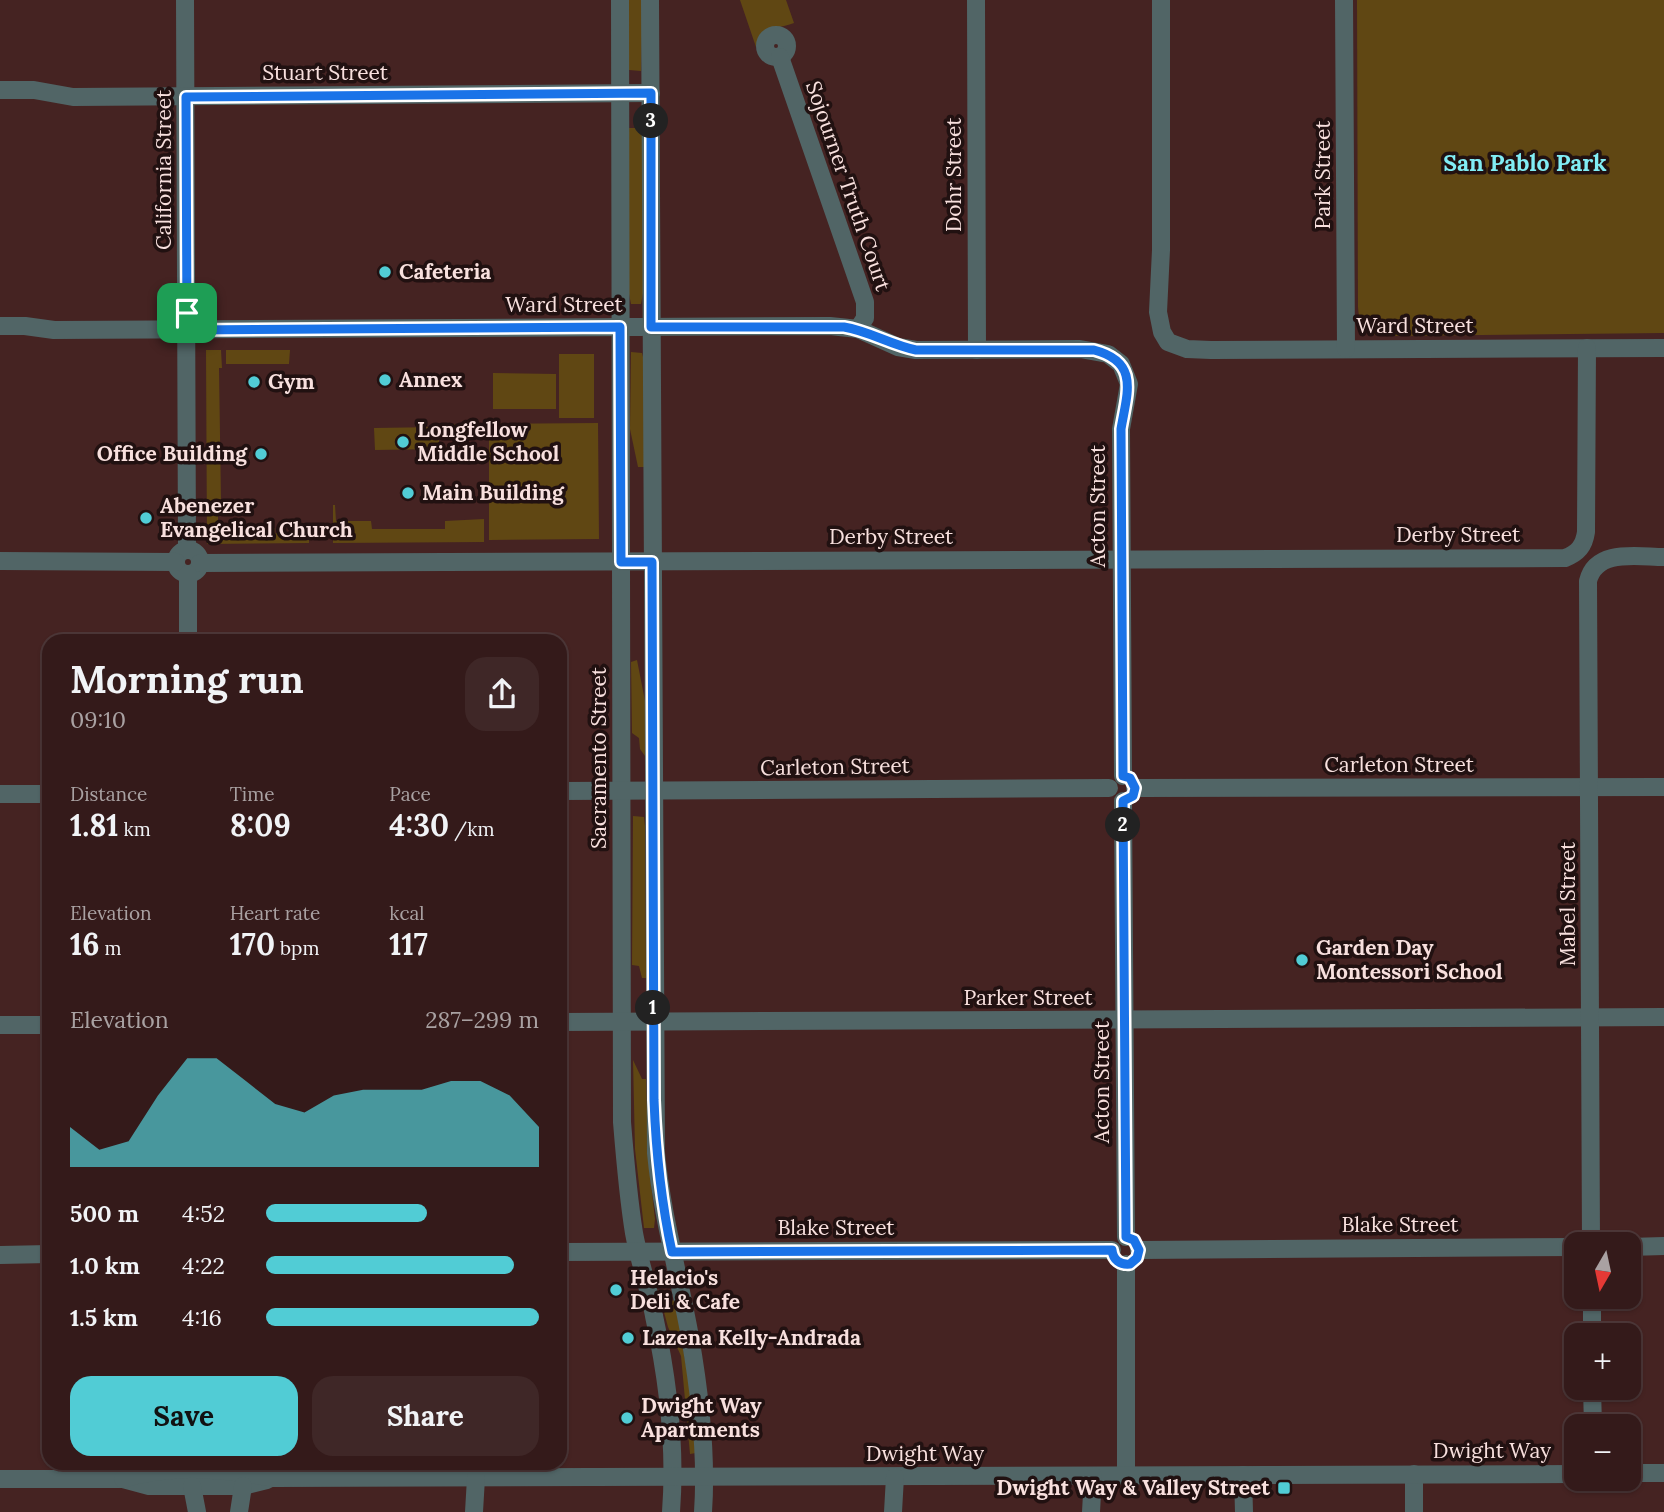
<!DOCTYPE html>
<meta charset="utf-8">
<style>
body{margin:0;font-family:Lora,serif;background:#3f2727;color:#f1f3f6;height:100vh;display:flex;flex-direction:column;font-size:26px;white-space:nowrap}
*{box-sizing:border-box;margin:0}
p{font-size:23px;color:#a9a1a2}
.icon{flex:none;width:38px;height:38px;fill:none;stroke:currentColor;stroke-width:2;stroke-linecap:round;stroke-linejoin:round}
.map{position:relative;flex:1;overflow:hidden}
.panel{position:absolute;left:42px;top:634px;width:525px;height:836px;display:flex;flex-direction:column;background:#341a1a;border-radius:21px;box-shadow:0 2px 5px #0004,0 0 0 2px #4e3839}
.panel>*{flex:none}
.needle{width:46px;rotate:189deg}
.buttons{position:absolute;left:1564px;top:1232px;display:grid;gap:14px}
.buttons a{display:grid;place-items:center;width:77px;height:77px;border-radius:14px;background:#341a1a;box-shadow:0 2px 5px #0004,0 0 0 2px #4e3839;font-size:35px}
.pin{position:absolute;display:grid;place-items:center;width:60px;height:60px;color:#fff;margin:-30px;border-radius:14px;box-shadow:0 4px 10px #0006}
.km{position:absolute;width:35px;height:35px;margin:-18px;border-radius:50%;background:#222;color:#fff;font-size:19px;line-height:35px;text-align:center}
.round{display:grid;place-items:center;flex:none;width:74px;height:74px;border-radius:21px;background:#3f2727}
.overview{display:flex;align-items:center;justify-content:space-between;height:119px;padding:0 28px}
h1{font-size:38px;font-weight:700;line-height:52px}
.figures{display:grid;grid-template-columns:repeat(3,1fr);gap:10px;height:119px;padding:7px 28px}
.figures div{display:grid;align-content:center}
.figures b{font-size:30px;font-weight:700}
.figures small{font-size:19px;font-weight:400}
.figures p{font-size:19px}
.chart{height:196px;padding:14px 28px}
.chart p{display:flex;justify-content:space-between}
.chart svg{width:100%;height:126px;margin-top:7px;fill:#51ccd5;opacity:.7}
.action{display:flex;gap:14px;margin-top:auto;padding:14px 28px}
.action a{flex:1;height:80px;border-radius:21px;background:#51ccd5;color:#111;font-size:28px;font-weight:700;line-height:80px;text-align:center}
.action a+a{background:#3f2727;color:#f1f3f6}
ul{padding:0 28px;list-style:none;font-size:23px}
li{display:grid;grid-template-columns:112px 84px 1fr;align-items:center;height:52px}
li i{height:18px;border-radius:9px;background:#51ccd5}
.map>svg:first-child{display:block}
.green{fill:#604713}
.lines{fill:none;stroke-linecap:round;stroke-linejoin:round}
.minor{stroke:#516566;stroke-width:18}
.route-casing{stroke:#fff;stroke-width:14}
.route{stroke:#1a73e8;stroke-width:9}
.poi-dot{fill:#51ccd5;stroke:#211111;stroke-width:2.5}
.labels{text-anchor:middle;stroke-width:7;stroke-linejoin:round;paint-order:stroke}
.street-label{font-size:21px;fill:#f8e0de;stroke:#211111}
.poi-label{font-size:21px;font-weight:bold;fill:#f8e0de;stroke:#211111;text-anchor:start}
.neighbourhood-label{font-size:23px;font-weight:bold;fill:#81edf5;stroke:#211111}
</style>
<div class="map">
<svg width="1664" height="1512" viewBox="0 0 1664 1512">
<rect width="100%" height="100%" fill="#452322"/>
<g class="green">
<polygon points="628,0 643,0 641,71 629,70"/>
<path d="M740 0H786L794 23C778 29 761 27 756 47Z"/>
<path d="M1357 0H1664V333L1392 336C1367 336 1360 332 1358 307Z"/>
<polygon points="642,124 643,293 641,304 631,304 629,294 629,128 636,128"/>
<polygon points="206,350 221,350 222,368 219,368 221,502 218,503 218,528 275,528 275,533 309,533 309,543 207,544"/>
<polygon points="226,350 290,350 289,364 226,364"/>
<polygon points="631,352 642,353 644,361 644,467 638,467 630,429"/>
<rect x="559" y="354" width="35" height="64"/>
<polygon points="493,373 556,374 556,409 493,409"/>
<polygon points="598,423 599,539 489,540 489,437 454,436 454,424"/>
<polygon points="439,427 439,449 375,450 374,428"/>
<polygon points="333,505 335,505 336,521 371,521 372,529 445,529 445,521 484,519 484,542 333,543"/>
<polygon points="637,660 645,701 645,756 640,749 639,738 632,733 631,662"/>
<polygon points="633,816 644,817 645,826 646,978 642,978 639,966 632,965"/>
<polygon points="633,1060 642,1079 646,1079 649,1166 655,1219 654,1228 644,1228 635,1149"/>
<polygon points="658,1290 671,1301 675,1300 692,1401 696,1453 690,1454 681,1356 668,1327"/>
</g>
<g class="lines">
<g class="minor">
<polyline points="185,0 187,550"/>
<path d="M620 0 622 1122C625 1159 628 1196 634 1233 639 1261 649 1288 654 1316 668 1380 676 1447 671 1512"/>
<path d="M650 0 656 1153C662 1216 679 1275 690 1337 700 1394 707 1454 703 1512"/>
<polyline points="976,0 977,350"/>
<polyline points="1161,0 1161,250 1158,312 1162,332 1168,342 1187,349 1211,350 1664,348"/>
<polyline points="1344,0 1346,349"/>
<circle cx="776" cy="46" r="11"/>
<polyline points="780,57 865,302 865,318 858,329"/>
<polyline points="0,90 34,90 73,97 651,93"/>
<polyline points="0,326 25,326 54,330 830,326 858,329 898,347 916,350 1080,349 1108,354 1121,364 1129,384 1121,429 1123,776"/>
<circle cx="188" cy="562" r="12"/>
<polyline points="0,561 176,562"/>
<path d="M200 563 1565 558C1578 553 1584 546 1586 532L1587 348"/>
<polyline points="188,574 188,640"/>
<polyline points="1135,788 1664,787"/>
<polyline points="560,791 1109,788"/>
<polyline points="0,794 49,794"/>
<polyline points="1123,801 1126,1237"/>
<polyline points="560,1022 1664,1017"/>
<polyline points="0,1025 49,1025"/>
<path d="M1591 1244 1588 581C1596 548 1638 557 1664 557"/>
<polyline points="1629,1247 1664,1246"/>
<polyline points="1139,1250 1577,1247"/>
<polyline points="560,1252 1112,1250"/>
<polyline points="0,1255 49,1254"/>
<polyline points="1126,1264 1126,1476"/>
<polyline points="1592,1297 1592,1335"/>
<polyline points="1592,1388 1593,1426"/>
<polyline points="1629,1473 1664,1473"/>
<polyline points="1414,1474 1414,1512"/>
<polyline points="1243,1475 1244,1512"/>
<polyline points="0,1479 123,1479 149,1486 243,1486 267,1480"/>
<path d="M123 1479C168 1464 228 1469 273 1478L1577 1474"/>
<polyline points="192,1486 197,1512"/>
<polyline points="239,1512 243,1486"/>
<polyline points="474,1512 476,1478"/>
<polyline points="893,1512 895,1477"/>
<polyline points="1091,1512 1093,1476"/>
</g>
</g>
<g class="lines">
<g class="route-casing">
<path id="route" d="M651 93V327H844C869 331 891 345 916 350H1094C1140 362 1127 393 1121 429L1123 776 1130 778 1135 788 1133 796 1123 801 1126 1237 1134 1240 1139 1250 1137 1258 1130 1264C1120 1265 1113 1260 1112 1250L672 1252C661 1201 656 1152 654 1100L652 562H621L620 327 187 330 186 97Z"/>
</g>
<use href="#route" class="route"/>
</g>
<g class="poi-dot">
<circle cx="385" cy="272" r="7"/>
<circle cx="385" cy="380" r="7"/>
<circle cx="254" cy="382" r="7"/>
<circle cx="403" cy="442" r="7"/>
<circle cx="261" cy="454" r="7"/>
<circle cx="408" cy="493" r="7"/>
<circle cx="146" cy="518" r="7"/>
<circle cx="1302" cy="960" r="7"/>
<circle cx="616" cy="1290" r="7"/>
<circle cx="628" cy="1338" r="7"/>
<circle cx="627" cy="1418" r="7"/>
<rect x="1277" y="1481" width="14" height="14" rx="3.5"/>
</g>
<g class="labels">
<g class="street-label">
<text x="325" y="80">Stuart Street</text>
<text transform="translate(164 170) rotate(-90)" y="7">California Street</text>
<text transform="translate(954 175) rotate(-90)" y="7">Dohr Street</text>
<text transform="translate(1323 175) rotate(-90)" y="7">Park Street</text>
<text transform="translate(848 186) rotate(71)" y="7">Sojourner Truth Court</text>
<text x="564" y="312">Ward Street</text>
<text x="1415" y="333">Ward Street</text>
<text transform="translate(1098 506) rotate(-90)" y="7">Acton Street</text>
<text x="1458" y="542">Derby Street</text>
<text x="891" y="544">Derby Street</text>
<text transform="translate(599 758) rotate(-90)" y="7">Sacramento Street</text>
<text x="1399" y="772">Carleton Street</text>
<text transform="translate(835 767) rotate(-1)" y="7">Carleton Street</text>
<text transform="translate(1568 904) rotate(-90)" y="7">Mabel Street</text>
<text x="1028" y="1005">Parker Street</text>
<text transform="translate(1102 1082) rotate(-90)" y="7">Acton Street</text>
<text x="1400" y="1232">Blake Street</text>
<text x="836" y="1235">Blake Street</text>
<text x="1492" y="1458">Dwight Way</text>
<text x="925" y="1461">Dwight Way</text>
</g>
<g class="poi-label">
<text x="399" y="279">Cafeteria</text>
<text x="399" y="387">Annex</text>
<text x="268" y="389">Gym</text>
<text x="417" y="437">Longfellow<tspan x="417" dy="24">Middle School</tspan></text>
<text x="247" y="461" text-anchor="end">Office Building</text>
<text x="422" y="500">Main Building</text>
<text x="160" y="513">Abenezer<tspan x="160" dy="24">Evangelical Church</tspan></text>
<text x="1316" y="955">Garden Day<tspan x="1316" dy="24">Montessori School</tspan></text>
<text x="630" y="1285">Helacio's<tspan x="630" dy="24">Deli &amp; Cafe</tspan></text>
<text x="642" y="1345">Lazena Kelly-Andrada</text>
<text x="641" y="1413">Dwight Way<tspan x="641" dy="24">Apartments</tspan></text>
<text x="1270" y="1495" text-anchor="end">Dwight Way &amp; Valley Street</text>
</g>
<g class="neighbourhood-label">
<text x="1525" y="171">San Pablo Park</text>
</g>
</g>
</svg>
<div class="buttons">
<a><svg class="needle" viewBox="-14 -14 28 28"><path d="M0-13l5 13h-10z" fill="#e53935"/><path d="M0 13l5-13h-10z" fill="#a9a1a2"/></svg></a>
<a>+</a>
<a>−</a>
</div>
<div class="pin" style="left:187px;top:313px;background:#1e9e55"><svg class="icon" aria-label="arrive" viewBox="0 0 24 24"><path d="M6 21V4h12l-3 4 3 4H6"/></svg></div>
<b class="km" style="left:653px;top:1008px">1</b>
<b class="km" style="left:1123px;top:825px">2</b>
<b class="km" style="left:651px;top:121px">3</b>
<section class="panel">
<div class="overview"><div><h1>Morning run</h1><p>09:10</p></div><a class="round"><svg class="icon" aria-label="share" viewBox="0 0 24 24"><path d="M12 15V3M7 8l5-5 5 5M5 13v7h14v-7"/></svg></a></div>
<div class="figures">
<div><p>Distance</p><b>1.81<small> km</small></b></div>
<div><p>Time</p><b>8:09</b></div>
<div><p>Pace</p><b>4:30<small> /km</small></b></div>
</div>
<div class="figures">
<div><p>Elevation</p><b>16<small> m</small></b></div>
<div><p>Heart rate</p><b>170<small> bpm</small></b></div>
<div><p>kcal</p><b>117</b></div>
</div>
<div class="chart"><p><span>Elevation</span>287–299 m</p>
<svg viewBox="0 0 160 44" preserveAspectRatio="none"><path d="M0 44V30L10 38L20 35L30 19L40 6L50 6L60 14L70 22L80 25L90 19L100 17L110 17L120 17L130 14L140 14L150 19L160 30V44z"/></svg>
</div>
<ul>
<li><b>500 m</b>4:52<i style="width:59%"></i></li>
<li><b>1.0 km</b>4:22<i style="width:91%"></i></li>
<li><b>1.5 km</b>4:16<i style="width:100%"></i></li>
</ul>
<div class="action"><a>Save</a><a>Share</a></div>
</section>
</div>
